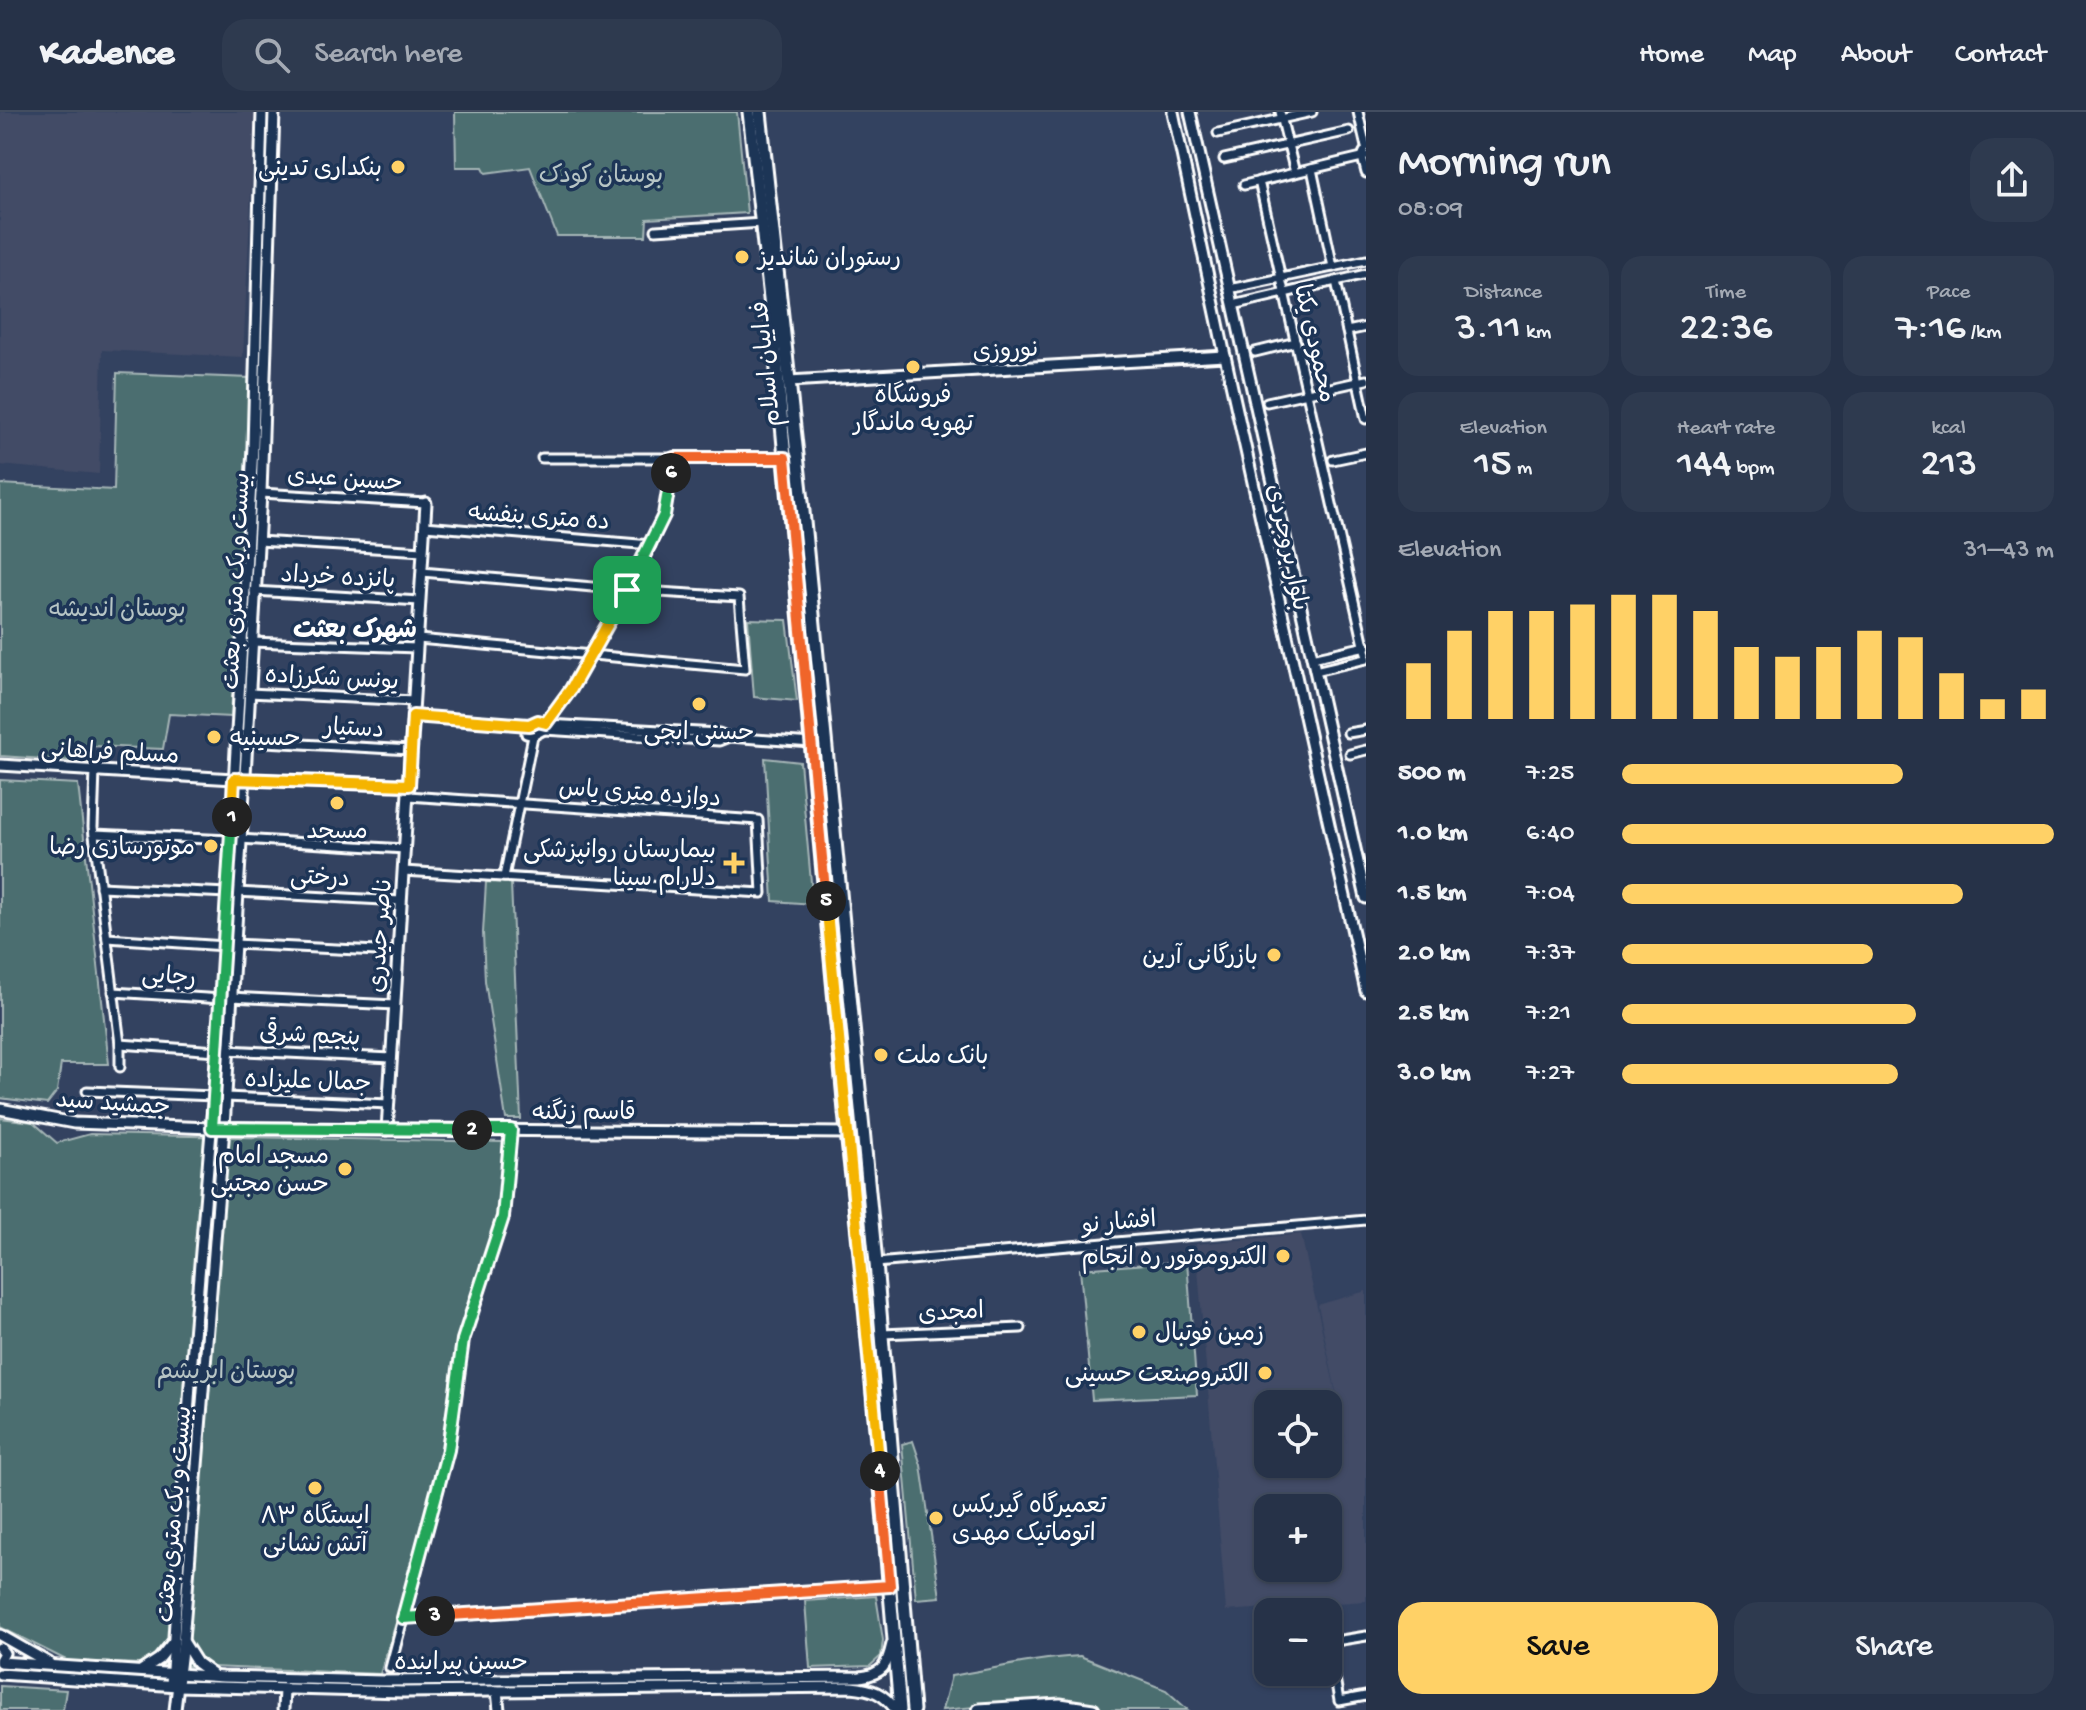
<!DOCTYPE html>
<meta charset="utf-8">
<style>
body{margin:0;font-family:"Gochi Hand","Playpen Sans Arabic",sans-serif;background:#2e3a4f;color:#f1f3f6;height:100vh;display:flex;flex-direction:column;font-size:30px;white-space:nowrap}
*{box-sizing:border-box;margin:0}
p{font-size:26px;color:#a4aab4}
.icon{flex:none;width:44px;height:44px;fill:none;stroke:currentColor;stroke-width:2;stroke-linecap:round;stroke-linejoin:round}
.map{position:relative;flex:1;overflow:hidden}
.details{display:flex;flex-direction:column;background:#263248;width:720px}
.details>*{flex:none}
.fabs{position:absolute;left:1254px;top:1278px;display:grid;gap:16px}
.fabs a{display:grid;place-items:center;width:88px;height:88px;border-radius:16px;background:#263248;box-shadow:0 2px 6px #0004,0 0 0 2px #424d60;font-size:40px}
.pin{position:absolute;display:grid;place-items:center;width:68px;height:68px;color:#fff;margin:-34px;border-radius:16px;box-shadow:0 4px 12px #0006}
.km{position:absolute;width:40px;height:40px;margin:-20px;border-radius:50%;background:#222;color:#fff;font-size:22px;line-height:40px;text-align:center}
.round{display:grid;place-items:center;flex:none;width:84px;height:84px;border-radius:24px;background:#2e3a4f}
.summary{display:flex;align-items:center;justify-content:space-between;height:136px;padding:0 32px}
h1{font-size:44px;font-weight:600;line-height:60px}
.stats{display:grid;grid-template-columns:repeat(3,1fr);gap:12px;height:136px;padding:8px 32px}
.stats div{display:grid;align-content:center;border-radius:20px;background:#2e3a4f;text-align:center}
.stats b{font-size:40px;font-weight:600}
.stats small{font-size:22px;font-weight:400}
.stats p{font-size:22px}
.chart{height:224px;padding:16px 32px}
.chart p{display:flex;justify-content:space-between}
.chart svg{width:100%;height:144px;margin-top:8px;stroke:#ffd166;stroke-width:6}
.button{display:flex;gap:16px;margin-top:auto;padding:16px 32px}
.button a{flex:1;height:92px;border-radius:24px;background:#ffd166;color:#111;font-size:32px;font-weight:600;line-height:92px;text-align:center}
.button a+a{background:#2e3a4f;color:#f1f3f6}
ul{padding:0 32px;list-style:none;font-size:26px}
li{display:grid;grid-template-columns:128px 96px 1fr;align-items:center;height:60px}
li i{height:20px;border-radius:10px;background:#ffd166}
header{display:flex;align-items:center;gap:48px;box-sizing:border-box;height:112px;padding:0 40px;background:#263248;border-bottom:2px solid #424d60}
header strong{font-size:38px}
nav{display:flex;gap:44px;margin-inline-start:auto;font-size:28px}
.search{width:560px;height:72px;background:#2e3a4f;display:flex;align-items:center;gap:20px;box-sizing:border-box;padding:0 28px;border-radius:24px;color:#a4aab4;font-size:30px}
main{display:flex;flex:1;min-height:0}
.map>svg:first-child{display:block}
.built{fill:#424b66;fill-rule:evenodd}
.green{fill:#4c6e6f;stroke:#a6b6b7;stroke-width:2}
.lines{fill:none;stroke-linecap:round;stroke-linejoin:round}
.street-casing{stroke:#fff;stroke-width:13}
.secondary-casing{stroke:#fff;stroke-width:15}
.primary-casing{stroke:#fff;stroke-width:17}
.street{stroke:#1d3557;stroke-width:7}
.secondary{stroke:#1d3557;stroke-width:9}
.primary{stroke:#1d3557;stroke-width:11}
.split-1-casing{stroke:#fff;stroke-width:16}
.split-2-casing{stroke:#fff;stroke-width:16}
.split-3-casing{stroke:#fff;stroke-width:16}
.split-4-casing{stroke:#fff;stroke-width:16}
.split-5-casing{stroke:#fff;stroke-width:16}
.split-6-casing{stroke:#fff;stroke-width:16}
.split-7-casing{stroke:#fff;stroke-width:16}
.split-1{stroke:#f5b400;stroke-width:10}
.split-2{stroke:#22a559;stroke-width:10}
.split-3{stroke:#22a559;stroke-width:10}
.split-4{stroke:#f0652b;stroke-width:10}
.split-5{stroke:#f5b400;stroke-width:10}
.split-6{stroke:#f0652b;stroke-width:10}
.split-7{stroke:#22a559;stroke-width:10}
.poi-dot{fill:#ffd166;stroke:#1d3557;stroke-width:3}
.labels{text-anchor:middle;stroke-width:7;stroke-linejoin:round;paint-order:stroke}
.poi-label{font-size:24px;fill:#fff;stroke:#1d3557;text-anchor:end}
.park-label{font-size:24px;fill:#b7c5c5;stroke:#1d3557}
.street-label{font-size:24px;fill:#fff;stroke:#1d3557}
.neighbourhood-label{font-size:26px;font-weight:bold;fill:#fff;stroke:#1d3557}
</style>
<header>
<strong>Kadence</strong>
<div class="search"><svg class="icon" aria-label="search" viewBox="0 0 24 24"><circle cx="10" cy="10" r="6"/><path d="M15 15l6 6"/></svg>Search here</div>
<nav><a>Home</a><a>Map</a><a>About</a><a>Contact</a></nav>
</header>
<main>
<div class="map">
<svg width="1366" height="1598" viewBox="0 0 1366 1598">
<rect width="100%" height="100%" fill="#334260"/>
<filter id="ink" filterUnits="userSpaceOnUse"><feTurbulence type="fractalNoise" baseFrequency=".0125" numOctaves="2"/><feDisplacementMap in="SourceGraphic" scale="16" xChannelSelector="R" yChannelSelector="G"/><feConvolveMatrix kernelMatrix="1 2 1 2 8 2 1 2 1" color-interpolation-filters="sRGB"/></filter>
<g filter="url(#ink)">
<g class="built">
<polygon points="0,0 255,0 243,245 102,238 99,362 0,353"/>
<path d="M1301 1122 1347 1332 1318 1193 1366 1179V1489L1226 1499 1196 1132ZM1328 1292V1352H1268V1292ZM1328 1396V1456H1268V1396Z"/>
</g>
<g class="green">
<polygon points="455,0 737,0 747,101 647,107 646,124 557,124 530,55 486,61 483,55 456,55"/>
<polygon points="117,261 251,266 231,605 169,602 163,637 93,634 89,650 0,644 0,372 114,378"/>
<polygon points="748,507 787,508 797,589 754,585"/>
<polygon points="765,646 800,650 813,792 773,789"/>
<polygon points="0,668 78,672 109,952 61,952 57,979 47,992 0,986"/>
<polygon points="486,770 511,771 521,1007 506,1007 485,869 483,821"/>
<polygon points="0,1006 33,1010 57,1031 90,1022 503,1030 497,1103 457,1226 441,1338 400,1498 380,1562 68,1549 0,1515"/>
<polygon points="1187,1149 1197,1283 1092,1288 1080,1157"/>
<polygon points="913,1329 921,1353 940,1485 916,1487 902,1332"/>
<polygon points="876,1484 883,1528 881,1544 870,1554 810,1556 805,1489"/>
<path d="M1080 1544 1166 1578 1188 1598H1106L1071 1589 1050 1588 942 1598 951 1564C994 1557 1037 1546 1080 1544Z"/>
<polygon points="0,1574 66,1578 63,1598 0,1598"/>
</g>
<g class="lines">
<g class="street-casing">
<g id="street">
<polyline points="1280,0 1295,61"/>
<polyline points="1358,0 1366,35"/>
<polyline points="1218,21 1312,0"/>
<polyline points="1364,40 1362,45 1366,61"/>
<polyline points="1224,47 1349,19"/>
<polyline points="1312,57 1333,155"/>
<polyline points="1259,69 1366,542"/>
<polyline points="1244,73 1366,44"/>
<polyline points="656,118 762,111"/>
<polyline points="1336,169 1366,307"/>
<polyline points="1229,177 1366,148"/>
<polyline points="1233,193 1366,162"/>
<polyline points="1347,219 1366,215"/>
<polyline points="1255,240 1296,230"/>
<polyline points="1267,290 1366,268"/>
<polyline points="542,346 785,346"/>
<polyline points="1333,348 1366,341"/>
<polyline points="261,381 426,391"/>
<polyline points="425,414 651,433"/>
<polyline points="258,429 423,439"/>
<polyline points="254,479 420,489"/>
<polyline points="418,527 745,557 739,485 627,478 422,460"/>
<polyline points="251,530 417,536"/>
<polyline points="1312,546 1366,534"/>
<polyline points="1315,559 1366,547"/>
<polyline points="249,581 414,589"/>
<polyline points="413,604 529,613"/>
<polygon points="538,609 546,611 544,618 533,624 526,622 526,616"/>
<polyline points="546,611 571,577 645,445 664,403 674,346"/>
<polyline points="546,612 719,621 729,625 812,631"/>
<polyline points="544,618 719,629 729,625"/>
<polyline points="1348,621 1366,618"/>
<polyline points="247,629 411,638"/>
<polyline points="1350,642 1366,638"/>
<polyline points="95,659 93,715 120,932 120,955"/>
<polyline points="94,722 231,728"/>
<polyline points="239,727 405,737"/>
<polyline points="403,759 762,781 758,708 408,684"/>
<polyline points="504,765 533,624"/>
<polyline points="100,775 228,781"/>
<polyline points="236,780 401,789"/>
<polyline points="107,826 225,834"/>
<polyline points="234,832 398,840"/>
<polyline points="113,880 222,887"/>
<polyline points="231,885 395,893"/>
<polyline points="120,932 217,939"/>
<polyline points="226,938 392,946"/>
<polyline points="87,979 215,984"/>
<polyline points="225,985 389,992"/>
<polyline points="876,1151 1366,1108"/>
<polyline points="882,1222 1021,1216"/>
<polyline points="403,1506 890,1474"/>
<polyline points="1366,1524 1329,1530 1339,1589 1366,1584"/>
<polyline points="390,1556 448,1338 463,1228 503,1105 511,1018"/>
</g>
</g>
<g class="secondary-casing">
<g id="secondary">
<polyline points="1173,0 1225,244 1366,879"/>
<polyline points="1190,0 1366,786"/>
<polyline points="789,269 1225,244"/>
<polyline points="0,653 234,667 409,673"/>
<polyline points="0,997 74,1011 212,1016 847,1021"/>
<polyline points="387,1018 426,391"/>
<polyline points="0,1523 49,1551"/>
<polyline points="183,1529 197,1551 212,1562"/>
<polyline points="0,1536 4,1541 0,1548"/>
<path d="M0 1550 223 1565 383 1569 860 1565C883 1562 887 1554 892 1532"/>
<polyline points="142,1558 159,1547 172,1531"/>
<path d="M0 1562 178 1574 403 1580 851 1575C873 1577 883 1581 896 1598"/>
<polyline points="171,1573 190,1272 222,887 253,335 262,0"/>
<polyline points="497,1579 499,1598"/>
<polyline points="175,1598 183,1529 224,1016 247,629 261,381 274,0"/>
<polyline points="283,1598 284,1578"/>
</g>
</g>
<g class="primary-casing">
<g id="primary">
<polyline points="749,0 772,204 847,1021 862,1152 900,1598"/>
<polyline points="760,0 802,389 876,1151 913,1598"/>
<polyline points="979,1598 1060,1593 1093,1598"/>
</g>
</g>
<use href="#street" class="street"/>
<use href="#secondary" class="secondary"/>
<use href="#primary" class="primary"/>
</g>
</g>
<g class="lines" filter="url(#ink)">
<g class="split-1-casing">
<polyline id="split-1" points="232,705 234,667 409,673 413,604 529,613 538,609 546,611 571,577 627,478"/>
</g>
<g class="split-2-casing">
<polyline id="split-2" points="232,705 212,1016 472,1018"/>
</g>
<g class="split-3-casing">
<polyline id="split-3" points="435,1504 403,1506 448,1338 463,1228 503,1105 511,1018 472,1018"/>
</g>
<g class="split-4-casing">
<polyline id="split-4" points="435,1504 890,1474 880,1359"/>
</g>
<g class="split-5-casing">
<polyline id="split-5" points="826,789 880,1359"/>
</g>
<g class="split-6-casing">
<polyline id="split-6" points="671,361 674,346 785,346 826,789"/>
</g>
<g class="split-7-casing">
<polyline id="split-7" points="627,478 664,403 671,361"/>
</g>
<use href="#split-1" class="split-1"/>
<use href="#split-2" class="split-2"/>
<use href="#split-3" class="split-3"/>
<use href="#split-4" class="split-4"/>
<use href="#split-5" class="split-5"/>
<use href="#split-6" class="split-6"/>
<use href="#split-7" class="split-7"/>
</g>
<g class="poi-dot">
<circle cx="398" cy="55" r="8"/>
<circle cx="742" cy="145" r="8"/>
<circle cx="913" cy="255" r="8"/>
<circle cx="699" cy="592" r="8"/>
<circle cx="214" cy="625" r="8"/>
<circle cx="337" cy="691" r="8"/>
<circle cx="211" cy="734" r="8"/>
<path d="M730 739h8v8h8v8h-8v8h-8v-8h-8v-8h8z"/>
<circle cx="1274" cy="843" r="8"/>
<circle cx="881" cy="943" r="8"/>
<circle cx="345" cy="1057" r="8"/>
<circle cx="1283" cy="1144" r="8"/>
<circle cx="1139" cy="1220" r="8"/>
<circle cx="1265" cy="1261" r="8"/>
<circle cx="315" cy="1376" r="8"/>
<circle cx="936" cy="1406" r="8"/>
</g>
<g class="labels">
<g class="poi-label">
<text x="382" y="63">بنکداری تدینی</text>
<text x="758" y="153" text-anchor="start">رستوران شاندیز</text>
<text x="913" y="290" text-anchor="middle">فروشگاه<tspan x="913" dy="28">تهویه ماندگار</tspan></text>
<text x="699" y="627" text-anchor="middle">حسنی ابجی</text>
<text x="230" y="633" text-anchor="start">حسینیه</text>
<text x="337" y="726" text-anchor="middle">مسجد</text>
<text x="195" y="742">موتورسازی رضا</text>
<text x="716" y="745">بیمارستان روانپزشکی<tspan x="716" dy="28">دلارام سینا</tspan></text>
<text x="1258" y="851">بازرگانی آرین</text>
<text x="897" y="951" text-anchor="start">بانک ملت</text>
<text x="329" y="1051">مسجد امام<tspan x="329" dy="28">حسن مجتبی</tspan></text>
<text x="1267" y="1152">الکتروموتور ره انجام</text>
<text x="1155" y="1228" text-anchor="start">زمین فوتبال</text>
<text x="1249" y="1269">الکتروصنعت حسینی</text>
<text x="952" y="1400" text-anchor="start">تعمیرگاه گیربکس<tspan x="952" dy="28">اتوماتیک مهدی</tspan></text>
<text x="315" y="1411" text-anchor="middle">ایستگاه ۸۳<tspan x="315" dy="28">آتش نشانی</tspan></text>
</g>
<g class="park-label">
<text x="601" y="70">بوستان کودک</text>
<text x="117" y="504">بوستان اندیشه</text>
<text x="226" y="1266">بوستان ابریشم</text>
</g>
<g class="street-label">
<text transform="translate(1316 231) rotate(77)" y="8">محمودی یکتا</text>
<text transform="translate(1006 237) rotate(-3)" y="8">نوروزی</text>
<text transform="translate(765 252) rotate(-96)" y="8">فداییان اسلام</text>
<text transform="translate(345 366) rotate(4)" y="8">حسین عبدی</text>
<text transform="translate(539 404) rotate(4)" y="8">ده متری بنفشه</text>
<text transform="translate(1289 435) rotate(78)" y="8">بلوار بروجردی</text>
<text transform="translate(338 464) rotate(3)" y="8">پانزده خرداد</text>
<text transform="translate(235 469) rotate(-87)" y="8">بیست و یک متری بعثت</text>
<text transform="translate(332 565) rotate(3)" y="8">یونس شکرزاده</text>
<text transform="translate(354 615) rotate(3)" y="8">دستیار</text>
<text transform="translate(110 639) rotate(3)" y="8">مسلم فراهانی</text>
<text transform="translate(640 680) rotate(4)" y="8">دوازده متری یاس</text>
<text transform="translate(320 764) rotate(3)" y="8">درختی</text>
<text transform="translate(379 823) rotate(-86)" y="8">ناصر حیدری</text>
<text transform="translate(169 863) rotate(4)" y="8">رجایی</text>
<text transform="translate(310 922) rotate(3)" y="8">پنجم شرقی</text>
<text transform="translate(308 968) rotate(2)" y="8">جمال علیزاده</text>
<text transform="translate(113 990) rotate(4)" y="8">جمشید سید</text>
<text x="584" y="1007">قاسم زنگنه</text>
<text transform="translate(1119 1109) rotate(-5)" y="8">افشار نو</text>
<text transform="translate(951 1199) rotate(-3)" y="8">امجدی</text>
<text transform="translate(173 1402) rotate(-85)" y="8">بیست و یک متری بعثت</text>
<text x="461" y="1557">حسین پیراینده</text>
</g>
<g class="neighbourhood-label">
<text x="355" y="525">شهرک بعثت</text>
</g>
</g>
</svg>
<div class="fabs">
<a><svg class="icon" aria-label="locate" viewBox="0 0 24 24"><circle cx="12" cy="12" r="6"/><path d="M12 2v4M12 18v4M2 12h4M18 12h4"/></svg></a>
<a>+</a>
<a>−</a>
</div>
<div class="pin" style="left:627px;top:478px;background:#1e9e55"><svg class="icon" aria-label="arrive" viewBox="0 0 24 24"><path d="M6 21V4h12l-3 4 3 4H6"/></svg></div>
<b class="km" style="left:232px;top:705px">1</b>
<b class="km" style="left:472px;top:1018px">2</b>
<b class="km" style="left:435px;top:1504px">3</b>
<b class="km" style="left:880px;top:1359px">4</b>
<b class="km" style="left:826px;top:789px">5</b>
<b class="km" style="left:671px;top:361px">6</b>
</div>
<section class="details">
<div class="summary"><div><h1>Morning run</h1><p>08:09</p></div><a class="round"><svg class="icon" aria-label="share" viewBox="0 0 24 24"><path d="M12 15V3M7 8l5-5 5 5M5 13v7h14v-7"/></svg></a></div>
<div class="stats">
<div><p>Distance</p><b>3.11<small> km</small></b></div>
<div><p>Time</p><b>22:36</b></div>
<div><p>Pace</p><b>7:16<small> /km</small></b></div>
</div>
<div class="stats">
<div><p>Elevation</p><b>15<small> m</small></b></div>
<div><p>Heart rate</p><b>144<small> bpm</small></b></div>
<div><p>kcal</p><b>213</b></div>
</div>
<div class="chart"><p><span>Elevation</span>31–43 m</p>
<svg viewBox="0 0 160 44" preserveAspectRatio="none"><path d="M5 44V27M15 44V17M25 44V11M35 44V11M45 44V9M55 44V6M65 44V6M75 44V11M85 44V22M95 44V25M105 44V22M115 44V17M125 44V19M135 44V30M145 44V38M155 44V35"/></svg>
</div>
<ul>
<li><b>500 m</b>7:25<i style="width:65%"></i></li>
<li><b>1.0 km</b>6:40<i style="width:100%"></i></li>
<li><b>1.5 km</b>7:04<i style="width:79%"></i></li>
<li><b>2.0 km</b>7:37<i style="width:58%"></i></li>
<li><b>2.5 km</b>7:21<i style="width:68%"></i></li>
<li><b>3.0 km</b>7:27<i style="width:64%"></i></li>
</ul>
<div class="button"><a>Save</a><a>Share</a></div>
</section>
</main>
